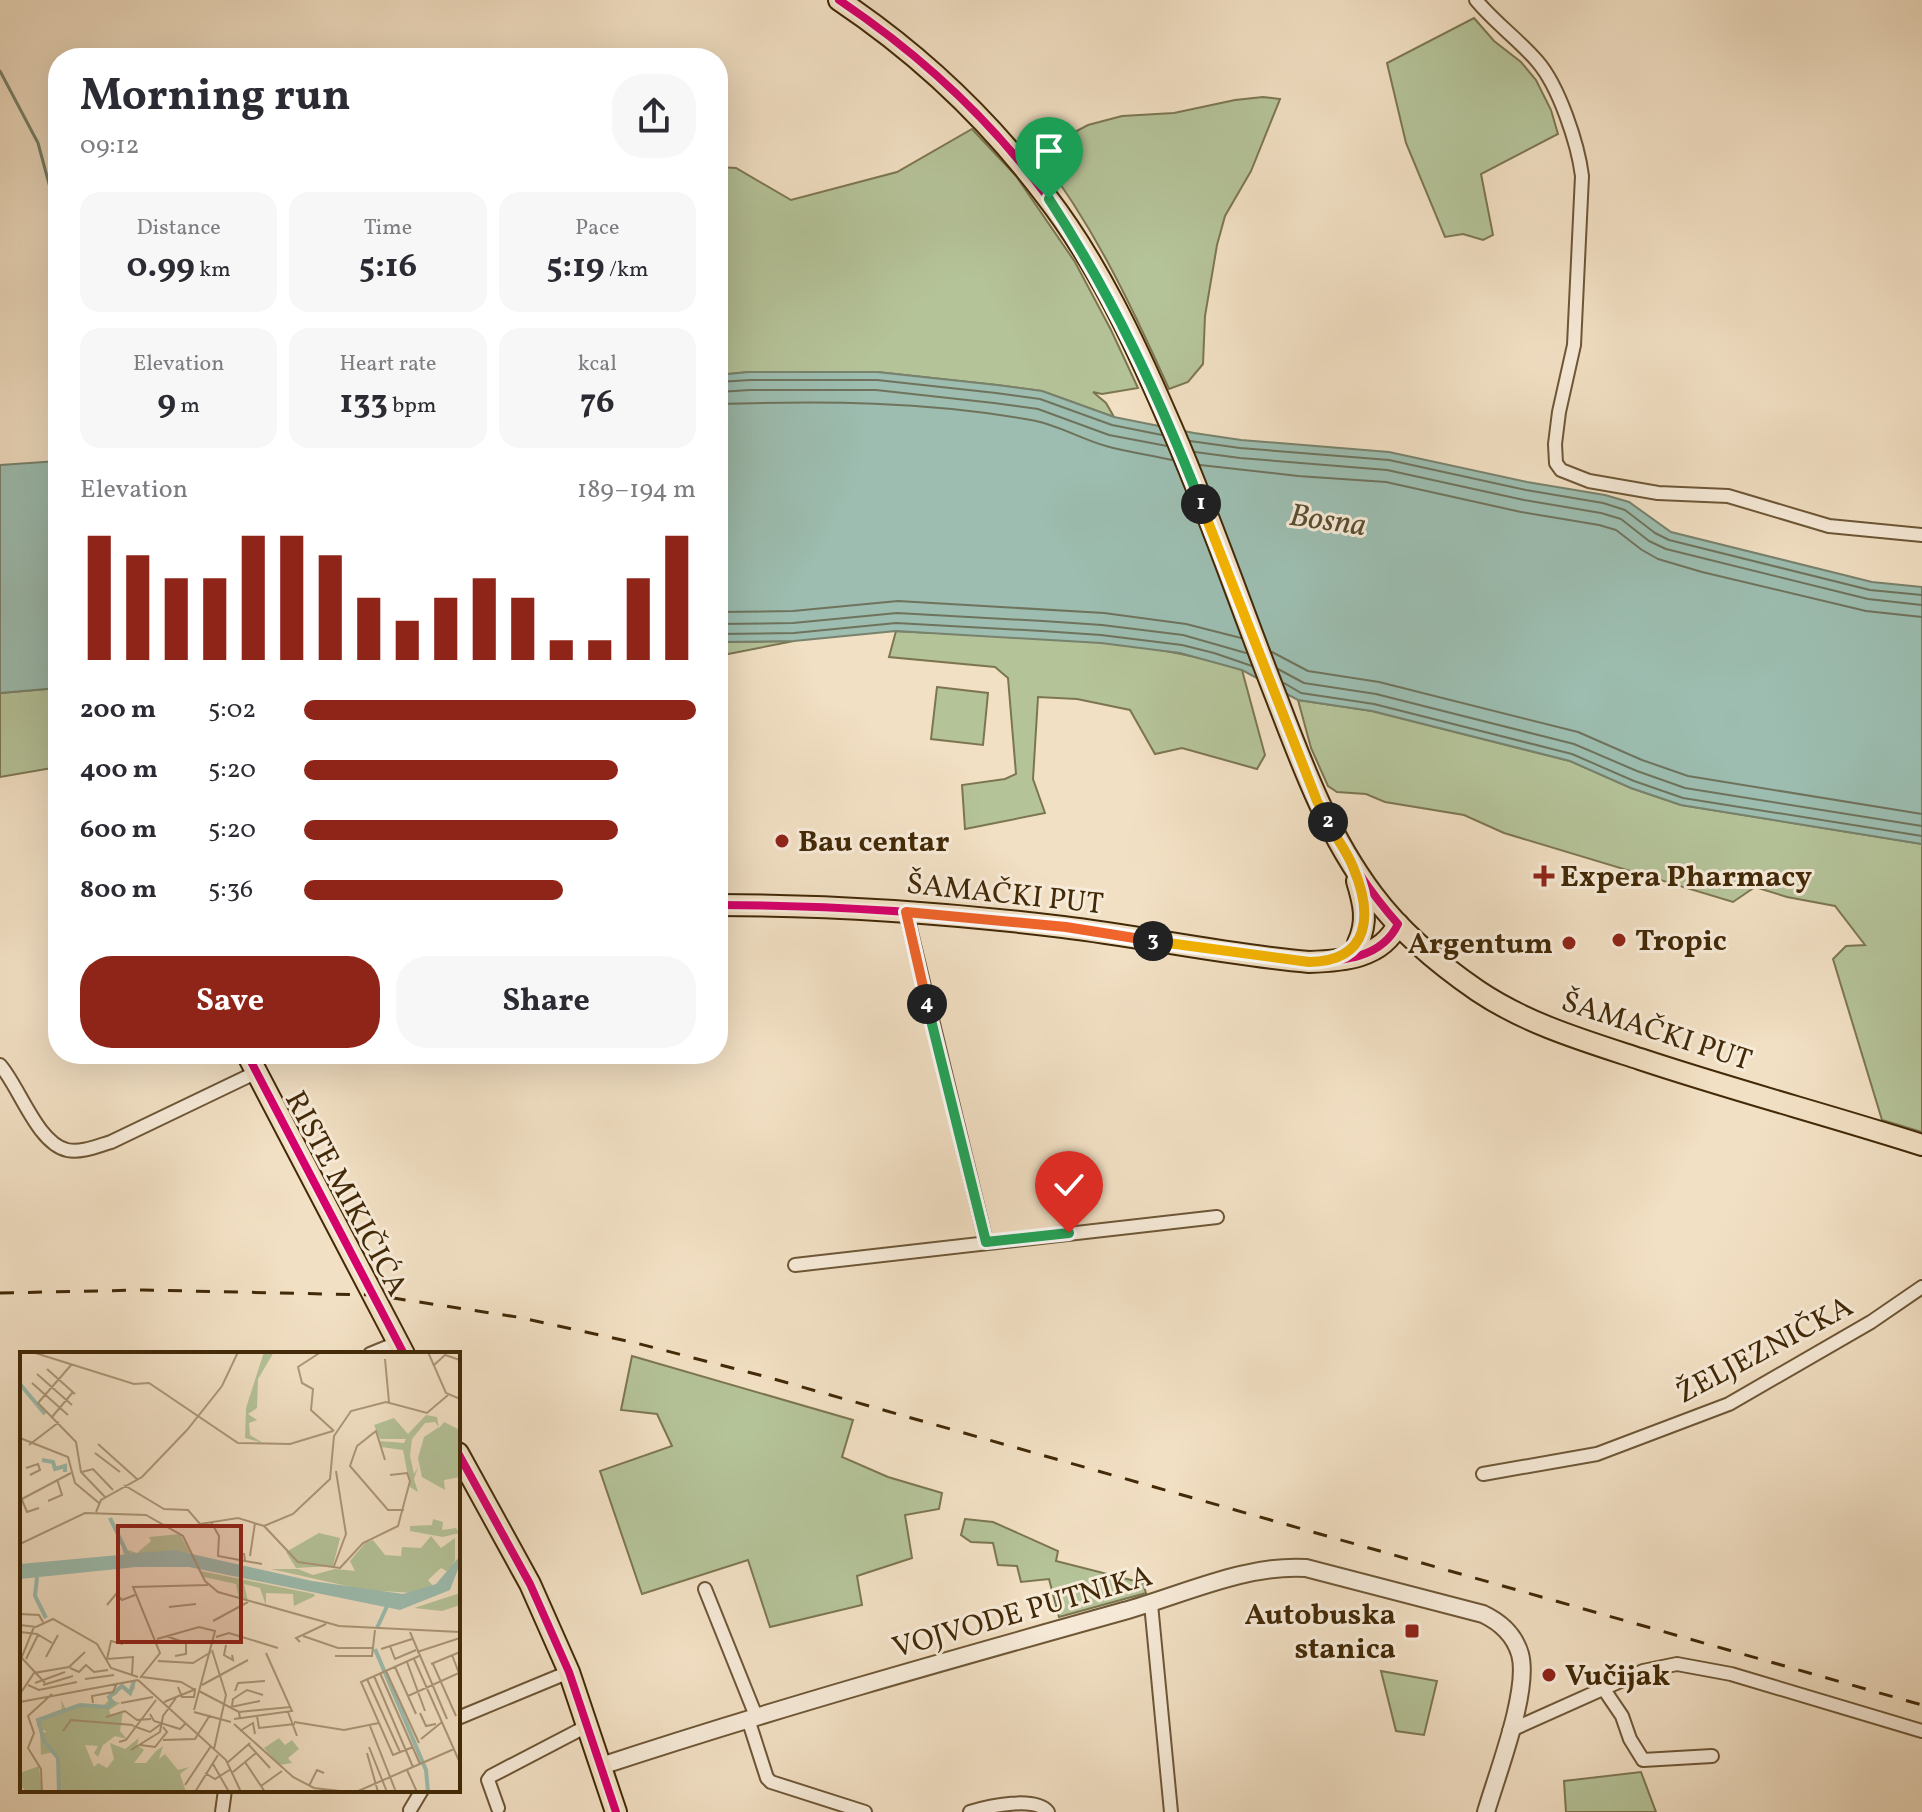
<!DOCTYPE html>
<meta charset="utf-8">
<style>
body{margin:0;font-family:Vollkorn,serif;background:#f7f7f7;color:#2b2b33;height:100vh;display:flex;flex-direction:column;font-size:30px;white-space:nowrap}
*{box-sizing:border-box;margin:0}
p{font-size:26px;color:#7c7c81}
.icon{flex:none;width:44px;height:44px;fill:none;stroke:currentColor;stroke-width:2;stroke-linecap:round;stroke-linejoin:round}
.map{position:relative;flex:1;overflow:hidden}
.side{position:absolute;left:48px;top:48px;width:680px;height:1016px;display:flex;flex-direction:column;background:#fff;border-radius:32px;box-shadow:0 8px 32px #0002}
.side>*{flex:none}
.pin{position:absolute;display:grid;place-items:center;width:68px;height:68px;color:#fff;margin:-82px -34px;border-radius:50% 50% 50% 0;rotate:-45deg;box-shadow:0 0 8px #0007}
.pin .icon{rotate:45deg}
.km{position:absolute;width:40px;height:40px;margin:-20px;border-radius:50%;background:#222;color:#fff;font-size:22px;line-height:40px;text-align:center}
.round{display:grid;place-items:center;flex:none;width:84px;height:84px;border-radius:32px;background:#f7f7f7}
.overview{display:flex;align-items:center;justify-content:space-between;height:136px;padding:0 32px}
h1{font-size:44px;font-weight:700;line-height:60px}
.stats{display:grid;grid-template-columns:repeat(3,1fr);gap:12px;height:136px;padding:8px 32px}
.stats div{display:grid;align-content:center;border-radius:20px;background:#f7f7f7;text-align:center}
.stats b{font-size:34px;font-weight:700}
.stats small{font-size:22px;font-weight:400}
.stats p{font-size:22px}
.chart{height:224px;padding:16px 32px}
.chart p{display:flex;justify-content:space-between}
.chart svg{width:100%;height:144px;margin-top:8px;stroke:#8f2418;stroke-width:6}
.button{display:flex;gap:16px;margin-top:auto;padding:16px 32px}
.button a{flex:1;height:92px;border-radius:32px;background:#8f2418;color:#fff;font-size:32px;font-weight:700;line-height:92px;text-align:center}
.button a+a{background:#f7f7f7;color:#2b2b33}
ul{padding:0 32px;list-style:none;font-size:26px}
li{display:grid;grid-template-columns:128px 96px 1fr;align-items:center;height:60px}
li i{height:20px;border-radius:10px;background:#8f2418}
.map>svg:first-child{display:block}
.green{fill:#b5c399;stroke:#7c7650;stroke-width:2}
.water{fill:#9cbdb0;stroke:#78826c;stroke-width:2}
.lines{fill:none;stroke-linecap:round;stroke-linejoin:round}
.shore{stroke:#6f735c;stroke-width:2}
.stream{stroke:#78826c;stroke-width:3}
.minor-casing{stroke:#6e5736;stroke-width:16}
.tertiary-casing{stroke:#6e5736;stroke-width:20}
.primary-casing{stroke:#422907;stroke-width:24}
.minor{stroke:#f7ebd9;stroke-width:12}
.tertiary{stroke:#f7ebd9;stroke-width:16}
.primary{stroke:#f2e0c4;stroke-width:20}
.rail{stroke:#422907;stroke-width:3;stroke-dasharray:14 14;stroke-linecap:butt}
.cycleway-casing{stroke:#f7ebd9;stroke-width:13}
.cycleway{stroke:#d6006c;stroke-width:8}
.split-1-casing{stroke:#fff;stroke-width:16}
.split-2-casing{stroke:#fff;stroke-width:16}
.split-3-casing{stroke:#fff;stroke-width:16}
.split-4-casing{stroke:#fff;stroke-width:16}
.split-5-casing{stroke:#fff;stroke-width:16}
.split-1{stroke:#22a559;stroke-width:10}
.split-2{stroke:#f5b400;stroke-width:10}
.split-3{stroke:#f5b400;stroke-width:10}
.split-4{stroke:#f0652b;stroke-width:10}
.split-5{stroke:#22a559;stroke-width:10}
.poi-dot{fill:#8f2418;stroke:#f7ebd9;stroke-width:3}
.labels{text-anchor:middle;stroke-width:6;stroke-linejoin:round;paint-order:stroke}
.poi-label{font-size:30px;font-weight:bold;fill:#422907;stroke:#f7ebd9;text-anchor:start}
.street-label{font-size:30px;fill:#422907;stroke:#f7ebd9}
.water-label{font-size:32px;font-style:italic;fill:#584e31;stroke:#f7ebd9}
.inset-river{fill:none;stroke:#9cbdb0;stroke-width:4}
.inset-road{fill:none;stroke:#ac9778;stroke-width:2}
.view{fill:#8f2418;fill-opacity:0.15;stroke:#8f2418;stroke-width:4}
.inset-edge{fill:none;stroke:#422907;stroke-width:4}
</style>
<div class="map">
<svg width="1922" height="1812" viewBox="0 0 1922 1812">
<rect width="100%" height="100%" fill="#f2e0c4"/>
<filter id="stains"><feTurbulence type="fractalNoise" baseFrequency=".0025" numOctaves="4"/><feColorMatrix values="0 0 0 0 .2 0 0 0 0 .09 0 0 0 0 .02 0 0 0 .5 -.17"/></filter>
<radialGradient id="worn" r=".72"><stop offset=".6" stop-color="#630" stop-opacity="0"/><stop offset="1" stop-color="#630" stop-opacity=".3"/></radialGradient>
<g class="green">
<polygon points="1474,18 1494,41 1521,62 1536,80 1551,110 1558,134 1481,174 1493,235 1483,240 1463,234 1445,237 1406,143 1387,63"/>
<path d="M1263 97 1280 99 1251 171 1225 216 1217 245 1205 316 1203 364 1188 382 1169 389C1132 307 1095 228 1040 156L1043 149 1088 125 1122 116 1174 113 1235 100Z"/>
<polygon points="972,129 1016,176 1075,262 1111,330 1138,388 1102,394 1093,392 1106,403 1114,417 1042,391 997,385 877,372 749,372 718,375 718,167 736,168 791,200 897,172"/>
<path d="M896 631C1011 638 1132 634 1242 670L1265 755 1257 769 1182 748 1155 754 1130 710 1077 699 1038 697 1033 779 1045 813 965 829 962 785 1005 779 1016 774 1008 678 995 667 889 657Z"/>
<polygon points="794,641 718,656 718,642"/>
<polygon points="937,687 988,693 983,745 931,739"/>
<polygon points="58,688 58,767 0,777 0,693"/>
<polygon points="1298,700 1372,711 1570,761 1631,788 1681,805 1922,844 1922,1132 1882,1120 1833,959 1846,946 1865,945 1835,906 1787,897 1755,887 1733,902 1504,833 1464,815 1385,802 1366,794 1337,792 1328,786 1311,748"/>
<polygon points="632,1356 853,1420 842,1457 888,1477 942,1493 939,1509 905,1515 912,1558 857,1576 862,1605 770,1627 748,1560 642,1594 600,1471 672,1446 657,1414 621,1410"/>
<polygon points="965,1519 993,1522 1058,1551 1056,1561 1143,1583 1146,1593 1059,1617 1049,1579 1021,1582 1017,1566 998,1565 993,1543 971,1542 961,1535"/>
<polygon points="1381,1671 1437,1681 1424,1735 1396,1731"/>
<polygon points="1641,1772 1656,1812 1566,1812 1564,1781"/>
</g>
<g class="water">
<polygon points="749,372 877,372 997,385 1042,391 1114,417 1194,433 1241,440 1389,452 1527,482 1605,495 1629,502 1671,532 1872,582 1922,587 1922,844 1681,805 1631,788 1570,761 1372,711 1298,700 1242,670 1180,653 1101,643 896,631 794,641 718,642 718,375"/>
<polygon points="58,461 58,688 0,693 0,465"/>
</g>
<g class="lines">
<g class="shore">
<polyline points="718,382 750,380 877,380 996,393 1040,399 1112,425 1162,435"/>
<polyline points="718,392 750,390 876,390 994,403 1038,409 1109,435 1167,446"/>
<path d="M718 404C824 401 925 401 1031 420 1056 424 1081 439 1106 446 1127 452 1150 455 1172 460"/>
<polyline points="1190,441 1240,448 1389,460 1526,490 1603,503 1625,510 1655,533 1669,540 1870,590 1922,595"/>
<polyline points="1195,452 1240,458 1387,470 1524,500 1601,513 1621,519 1649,541 1666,549 1868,599 1922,605"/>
<polyline points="1200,465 1298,476 1386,482 1521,512 1599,525 1616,530 1642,550 1658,559 1702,572 1866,611 1922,617"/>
<polyline points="718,612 793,611 898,601 1104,613 1186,624 1241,638"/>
<polyline points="718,624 793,623 897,613 1043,621 1102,625 1183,635 1246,653"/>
<polyline points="718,634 794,633 896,623 1042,631 1101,635 1182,645 1214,653 1252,666"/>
<polyline points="1272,652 1308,671 1379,682 1578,732 1642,760 1688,776 1922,814"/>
<polyline points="1278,669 1304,683 1376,694 1574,744 1637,771 1685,788 1922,826"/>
<polyline points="1284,683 1301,693 1374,704 1572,754 1634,781 1683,798 1922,836"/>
</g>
<polyline class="stream" points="0,71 38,143 58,217"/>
<g class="minor-casing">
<g id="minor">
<path d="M1476 0C1495 23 1518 39 1537 61 1559 86 1578 144 1582 176L1574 345 1559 412 1555 444 1556 463 1561 470 1589 481 1658 493 1728 496 1829 526 1922 535"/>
<polyline points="906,912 986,1242"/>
<path d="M0 1065C19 1086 37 1143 67 1150 82 1153 97 1146 111 1142L257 1072"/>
<polyline points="795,1265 1217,1217"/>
<polyline points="370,1354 397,1343"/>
<polyline points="1483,1474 1597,1454 1729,1404 1871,1322 1922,1287"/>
<polyline points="705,1589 756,1716"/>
<polyline points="1151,1604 1171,1812"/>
<polyline points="1603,1688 1622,1716 1630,1739 1643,1760 1712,1756"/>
<polyline points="458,1718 569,1672"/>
<polyline points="748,1719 767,1778 771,1782 865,1812"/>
<polyline points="1509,1731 1643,1671 1677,1664 1731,1674 1922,1731"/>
<polyline points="498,1808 488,1780 491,1776 589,1725"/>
<polyline points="410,1810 422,1790"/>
<polyline points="222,1812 225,1790"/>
<path d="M970 1812C989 1806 1035 1796 1048 1812"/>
</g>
</g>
<g class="tertiary-casing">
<path id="tertiary" d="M601 1766C774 1709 949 1660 1124 1611 1182 1595 1246 1564 1306 1568L1483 1614C1500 1622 1514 1634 1520 1654 1530 1690 1497 1774 1486 1812"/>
</g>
<g class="primary-casing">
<g id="primary">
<path d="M839 0C918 53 989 120 1046 196 1097 262 1134 341 1167 417 1208 509 1240 605 1277 699 1303 767 1328 835 1373 895 1400 931 1440 965 1478 991 1527 1024 1585 1041 1640 1059 1733 1090 1828 1115 1922 1145"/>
<path d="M1357 881C1364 904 1368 921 1358 943"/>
<path d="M718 905C833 905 949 913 1063 927 1145 937 1227 955 1309 962 1343 961 1382 958 1398 924"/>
<polyline points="247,1054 404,1354"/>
<polyline points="458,1453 530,1584 569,1672 616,1812"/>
</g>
</g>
<use href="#minor" class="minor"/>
<use href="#tertiary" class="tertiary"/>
<use href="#primary" class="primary"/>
<polyline class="rail" points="0,1293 143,1290 373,1295 517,1317 636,1343 767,1377 1922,1705"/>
<g class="cycleway-casing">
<g id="cycleway">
<path d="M718 905C833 905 949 913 1063 927 1145 937 1227 955 1309 962 1343 961 1382 958 1398 924 1326 844 1295 745 1256 646 1197 494 1146 332 1049 199 992 121 918 53 839 0"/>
<polyline points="247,1054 404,1354"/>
<polyline points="458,1453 530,1584 569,1672 616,1812"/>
</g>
</g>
<use href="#cycleway" class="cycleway"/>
</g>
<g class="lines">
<g class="split-1-casing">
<path id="split-1" d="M1049 199C1113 297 1158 394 1201 504"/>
</g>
<g class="split-2-casing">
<polyline id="split-2" points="1201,504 1317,801 1328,822"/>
</g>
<g class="split-3-casing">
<path id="split-3" d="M1153 941 1309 962C1371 961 1373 914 1353 867 1347 851 1335 837 1328 822"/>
</g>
<g class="split-4-casing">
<polyline id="split-4" points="927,1004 906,912 1066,927 1153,941"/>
</g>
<g class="split-5-casing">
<polyline id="split-5" points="927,1004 986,1242 1069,1233"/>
</g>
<use href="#split-1" class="split-1"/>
<use href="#split-2" class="split-2"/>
<use href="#split-3" class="split-3"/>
<use href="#split-4" class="split-4"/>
<use href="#split-5" class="split-5"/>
</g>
<g class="poi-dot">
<circle cx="782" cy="841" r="8"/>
<path d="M1540 864h8v8h8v8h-8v8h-8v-8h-8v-8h8z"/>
<circle cx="1619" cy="940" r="8"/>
<circle cx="1569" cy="943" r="8"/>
<rect x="1404" y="1623" width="16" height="16" rx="4"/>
<circle cx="1549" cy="1675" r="8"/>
</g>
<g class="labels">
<g class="poi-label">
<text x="798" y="851">Bau centar</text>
<text x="1560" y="886">Expera Pharmacy</text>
<text x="1635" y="950">Tropic</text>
<text x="1553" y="953" text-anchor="end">Argentum</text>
<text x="1396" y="1624" text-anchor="end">Autobuska<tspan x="1396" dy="34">stanica</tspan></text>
<text x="1565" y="1685">Vučijak</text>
</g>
<g class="street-label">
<text transform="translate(1005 893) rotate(6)" y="10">ŠAMAČKI PUT</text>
<text transform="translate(1657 1030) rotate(18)" y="10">ŠAMAČKI PUT</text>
<text transform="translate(347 1193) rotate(62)" y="10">RISTE MIKIČIĆA</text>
<text transform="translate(1764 1349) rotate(-28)" y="10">ŽELJEZNIČKA</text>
<text transform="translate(1022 1611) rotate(-16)" y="10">VOJVODE PUTNIKA</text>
</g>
<g class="water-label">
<text transform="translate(1328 519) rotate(8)" y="11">Bosna</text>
</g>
</g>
<g transform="translate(20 1352)">
<rect width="440" height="440" fill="#f2e0c4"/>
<path d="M244 0H254L238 27 237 56 228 62 237 68 229 71 230 83 243 91 225 86 226 56ZM406 63 417 65 419 76 424 70 440 78V125L424 128 425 138 402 125 398 106 404 85 419 75 415 70 405 71 392 87 390 104 394 122 398 115 394 127 398 140 390 135 383 98 361 95 360 89 384 91 386 87H360L354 73 374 66 388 82ZM413 167 423 170 422 178 436 176 439 181 423 185 390 179V174L412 173ZM299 181 320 186 313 214 276 216 266 200ZM160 182 170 201 104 203 102 196 117 201 131 189 129 185ZM411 184 421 196 435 186V209L428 220 421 216 408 228 413 234 393 241 345 238 251 217H278L293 223 315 217 335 219 330 209 345 191 353 188 365 203 381 204 382 195 401 196ZM181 219 294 242 295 244 274 254 273 242 246 241V254L240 236 224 232 228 249 219 246 216 232 184 225ZM440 241V253L422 259 394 256ZM114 329 115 336 112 340 108 341 102 335 97 342 89 347 100 351 89 358 91 363 103 359 100 379 107 387 95 384 83 393 78 405 74 401 78 394 65 393 74 415 78 411 87 416 94 407 90 391 105 397 119 386 117 393 124 398 114 411H126L136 399 143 394 139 407 145 402 158 418 169 415 160 422 166 440H37V406L33 400 21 403 20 381 27 380 17 374 19 366 42 357 41 348 46 357 63 352 82 355 102 334 112 339ZM259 386 265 393 272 388 279 397 268 406 272 411 259 413 244 396ZM19 414 22 440H7L0 433V421Z" fill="#b5c399"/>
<path d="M154 198 292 229 383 242 416 232 440 204V212L430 238 380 258 169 215H116L0 227V212Z" fill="#9cbdb0"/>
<path class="inset-river" d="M0 32 25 62M22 108 33 110 35 117 45 114V120M90 166 108 203M17 225 15 244 26 266M357 276 368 252M355 297 406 418 408 440M39 440 38 406 24 389 18 368 60 353 88 355 93 351 89 345 102 334 110 341 114 329"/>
<path class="inset-road" d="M12 0 114 32 129 31 218 91 270 92 313 79M301 0 278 15 282 31 293 37 291 58 314 79M408 0 426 41 440 47M365 7 369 50M52 12 18 51 56 90 61 120 85 145M413 14 425 3 440 8M27 17 55 42M17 22 52 53M12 31 48 63M32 65 53 40M0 86 48 105 55 131 79 151M78 92 117 127M9 93 39 70M75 101 100 120M365 108 356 79 337 94 330 114 368 158H384M6 116 18 112 20 118 10 123M62 120 73 117 93 138M104 133 144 157 168 158 180 172 218 166 244 174 278 210 320 216 343 191 378 174 390 129 387 121 370 123M0 148 51 121M2 148 7 160 19 156M28 149 42 143 37 127M76 160 81 148 122 125 167 78 202 34 218 0M191 170 199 184 198 204 225 209M244 174 273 162 310 127 314 84 331 59 366 50 407 61 428 43M0 192 65 161 126 163 163 184 185 229 198 240 319 274 440 280M224 201 225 209 242 212M230 204 235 171M314 214 326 182 316 119M87 253 96 242 102 248 115 243M149 255 176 252M0 262 19 263 23 270M193 269 228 250M0 273 16 275 33 267 77 292 91 316 118 325M0 280 17 282 32 291M390 280 427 367M146 284 166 291V302L155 304M283 284 318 296H352M196 285 209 281 258 296M137 287 179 275 195 279 174 358M280 290 276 286 306 272M103 292 91 289 87 307 113 305 112 322M206 293 204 303 213 308 212 303M370 294 375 307 396 298M361 297 392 287M192 298 206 343 194 397M397 300 440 286M0 304 25 331M315 304H352L355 278M26 305 38 283M1 307 14 275M6 307 18 283M394 307 440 411M138 309 173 311 191 300M387 310 405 359M411 312 440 300M413 312 436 364M375 315 396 362M50 316 59 320 66 313 74 320 88 318M366 319 399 391M360 321 400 412M354 324 393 415M122 325 161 330 175 338 174 345H162L158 335M120 326 140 301 113 235 188 233M65 327 94 323M347 327 380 400M118 328 206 408 221 440M15 331 45 320M8 333 19 338 57 330M23 333 53 324M182 333 228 308M179 339 219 360 220 367M215 339 218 331 245 329M0 342 14 321 49 315 65 300M388 344 439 321 432 303M0 350 118 328M144 350 176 337M73 351 72 344 93 340 97 331M101 351 133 345M212 354 213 347 227 338 243 343M211 355 240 349M174 360 211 370M219 360 271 355M268 360 277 384M400 361 406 374 416 372M130 362 134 369 160 377 165 372M237 364 239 376 275 372M86 365 105 359 117 368 131 367M214 367 272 359 246 301M274 370 324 378 359 371M214 372 273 425 294 436 328 440M113 374 130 380 141 372M350 374 376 440M43 379 51 368 113 373M220 379 233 371 235 382M401 387 422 370M143 388 175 387 190 363M99 390 106 388 136 348M120 393 135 395 147 380 143 375M229 393 250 416M349 395 367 440M393 395 373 403 341 330 399 304M111 398 140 380 143 364 156 346M347 401 358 440M225 410 245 440M207 411 230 391M193 412 209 440M387 418 397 440M213 420 236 401M185 421 195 427 211 417M165 433 191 394M241 434 262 419M289 434 297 418 304 421M22 440 21 417 8 396 14 381 8 364 32 342M175 440 198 403M336 440 434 397"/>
<path class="view" d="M98 174H221V290H98Z"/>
<rect width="440" height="440" class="inset-edge"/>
</g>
<rect width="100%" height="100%" filter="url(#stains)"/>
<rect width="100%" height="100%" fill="url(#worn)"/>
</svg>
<div class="pin" style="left:1049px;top:199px;background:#1e9e55"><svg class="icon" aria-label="arrive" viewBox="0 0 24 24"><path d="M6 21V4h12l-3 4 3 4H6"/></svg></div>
<div class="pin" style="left:1069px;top:1233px;background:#d93025"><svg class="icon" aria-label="check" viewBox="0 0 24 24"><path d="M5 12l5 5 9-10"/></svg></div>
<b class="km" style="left:1201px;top:504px">1</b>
<b class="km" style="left:1328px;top:822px">2</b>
<b class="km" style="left:1153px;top:941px">3</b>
<b class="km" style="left:927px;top:1004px">4</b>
<section class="side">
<div class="overview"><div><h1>Morning run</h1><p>09:12</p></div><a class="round"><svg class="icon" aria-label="share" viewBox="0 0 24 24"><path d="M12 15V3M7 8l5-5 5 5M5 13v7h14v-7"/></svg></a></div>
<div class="stats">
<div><p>Distance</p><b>0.99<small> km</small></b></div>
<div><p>Time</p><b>5:16</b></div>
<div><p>Pace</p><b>5:19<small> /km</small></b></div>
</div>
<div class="stats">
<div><p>Elevation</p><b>9<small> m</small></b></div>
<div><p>Heart rate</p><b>133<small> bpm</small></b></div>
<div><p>kcal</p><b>76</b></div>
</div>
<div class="chart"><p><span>Elevation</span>189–194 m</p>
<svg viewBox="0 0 160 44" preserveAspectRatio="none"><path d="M5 44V6M15 44V12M25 44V19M35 44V19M45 44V6M55 44V6M65 44V12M75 44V25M85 44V32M95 44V25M105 44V19M115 44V25M125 44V38M135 44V38M145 44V19M155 44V6"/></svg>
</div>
<ul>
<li><b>200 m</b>5:02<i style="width:100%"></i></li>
<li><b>400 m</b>5:20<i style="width:80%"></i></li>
<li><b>600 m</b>5:20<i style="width:80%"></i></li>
<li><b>800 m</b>5:36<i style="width:66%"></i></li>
</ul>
<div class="button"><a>Save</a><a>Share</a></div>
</section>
</div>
